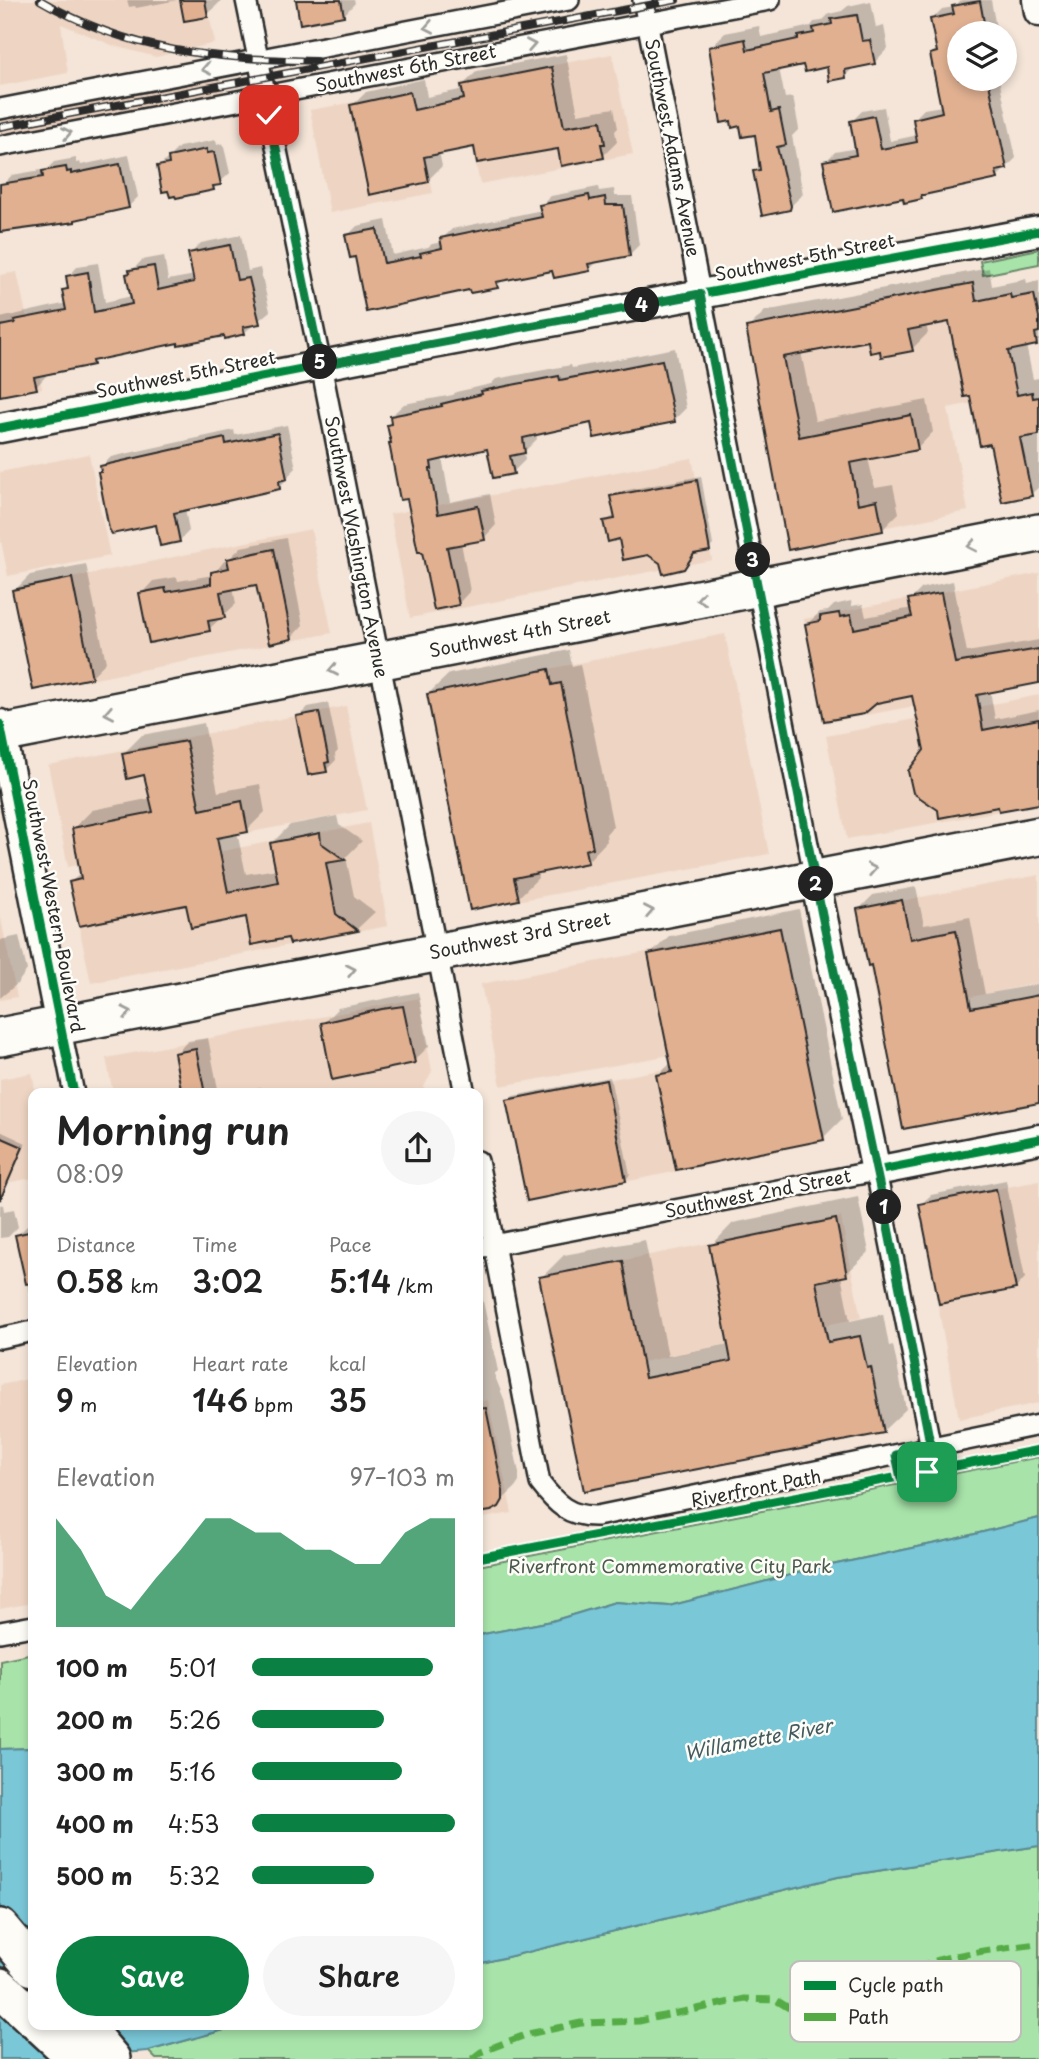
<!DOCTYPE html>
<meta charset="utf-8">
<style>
body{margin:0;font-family:"Playpen Sans",sans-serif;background:#f6f6f6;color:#222;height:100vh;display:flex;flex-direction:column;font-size:26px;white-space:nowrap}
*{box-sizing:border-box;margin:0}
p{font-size:23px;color:#767676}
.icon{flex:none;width:38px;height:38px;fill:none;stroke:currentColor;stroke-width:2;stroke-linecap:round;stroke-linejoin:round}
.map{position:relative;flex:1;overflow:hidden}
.drawer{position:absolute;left:28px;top:1088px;width:455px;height:942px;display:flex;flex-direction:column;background:#fff;border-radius:14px;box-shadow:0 4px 10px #0003}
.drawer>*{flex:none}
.controls{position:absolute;left:947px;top:21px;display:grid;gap:14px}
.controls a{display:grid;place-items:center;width:70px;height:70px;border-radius:50%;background:#fff;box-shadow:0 4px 10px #0003;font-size:35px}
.pin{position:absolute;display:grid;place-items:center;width:60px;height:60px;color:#fff;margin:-30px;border-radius:14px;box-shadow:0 4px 10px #0006}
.km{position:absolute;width:35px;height:35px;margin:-18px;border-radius:50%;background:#222;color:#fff;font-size:19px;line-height:35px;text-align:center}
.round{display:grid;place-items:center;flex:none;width:74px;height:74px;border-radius:37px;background:#f6f6f6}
.head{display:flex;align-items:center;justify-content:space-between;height:119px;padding:0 28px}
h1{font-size:38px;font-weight:600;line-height:52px}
.metrics{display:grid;grid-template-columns:repeat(3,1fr);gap:10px;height:119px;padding:7px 28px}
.metrics div{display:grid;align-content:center}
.metrics b{font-size:30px;font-weight:600}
.metrics small{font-size:19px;font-weight:400}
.metrics p{font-size:19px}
.chart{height:196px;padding:14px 28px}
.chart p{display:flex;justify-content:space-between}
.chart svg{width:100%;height:126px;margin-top:7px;fill:#0b8043;opacity:.7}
.cta{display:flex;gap:14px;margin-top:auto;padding:14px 28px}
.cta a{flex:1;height:80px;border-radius:42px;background:#0b8043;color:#fff;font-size:28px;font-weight:600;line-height:80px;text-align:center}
.cta a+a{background:#f6f6f6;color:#222}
ul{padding:0 28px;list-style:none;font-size:23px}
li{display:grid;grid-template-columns:112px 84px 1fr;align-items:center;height:52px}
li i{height:18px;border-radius:9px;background:#0b8043}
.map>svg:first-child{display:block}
.built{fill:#eed5c3}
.green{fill:#a8e4aa;stroke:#6a886a;stroke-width:2}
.water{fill:#7ac7d8;stroke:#5a8993;stroke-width:2}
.shadow{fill:#0003}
.building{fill:#e0b091;stroke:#2b2b2b;stroke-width:2}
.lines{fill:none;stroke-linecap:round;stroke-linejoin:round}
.street-casing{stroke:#2b2b2b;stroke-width:24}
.secondary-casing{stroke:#2b2b2b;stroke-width:33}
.highway-casing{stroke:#2b2b2b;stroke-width:42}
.street{stroke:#fdfcf7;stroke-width:19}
.secondary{stroke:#fdfcf7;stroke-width:28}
.highway{stroke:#fdfcf7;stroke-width:37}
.rail-casing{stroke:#2b2b2b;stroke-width:8}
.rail{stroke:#fdfcf7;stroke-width:5;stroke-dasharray:16;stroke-linecap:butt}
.quiet{stroke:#54ab44;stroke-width:7;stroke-dasharray:14 7;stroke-linecap:butt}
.cycleway-casing{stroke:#fdfcf7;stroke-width:13}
.cycleway{stroke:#00873e;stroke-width:9}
.oneway{stroke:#9e9e9b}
.route-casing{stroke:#fff;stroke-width:14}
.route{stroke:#0b8043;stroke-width:9}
.labels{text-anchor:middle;stroke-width:5;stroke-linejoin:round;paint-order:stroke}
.street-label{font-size:18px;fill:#2b2b2b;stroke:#fdfcf7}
.park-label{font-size:18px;fill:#4a594b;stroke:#fdfcf7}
.water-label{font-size:19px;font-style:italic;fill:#435a5f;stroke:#fdfcf7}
.key{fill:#fdfcf7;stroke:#bebdba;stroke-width:2}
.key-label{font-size:19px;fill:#2b2b2b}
</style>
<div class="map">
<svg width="1039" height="2059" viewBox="0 0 1039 2059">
<rect width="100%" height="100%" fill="#f4e5d8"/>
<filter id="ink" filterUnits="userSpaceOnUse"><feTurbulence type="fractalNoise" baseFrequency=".0143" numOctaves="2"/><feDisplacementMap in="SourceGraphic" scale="14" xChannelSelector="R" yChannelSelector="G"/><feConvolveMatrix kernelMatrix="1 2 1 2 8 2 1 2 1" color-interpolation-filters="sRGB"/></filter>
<g filter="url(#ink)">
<g class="built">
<polygon points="0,0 206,0 215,43 156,57 114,46 61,24 68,73 0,86"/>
<polygon points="612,54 633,154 480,184 459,83"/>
<polygon points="221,78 224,95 0,137 0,120"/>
<polygon points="411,92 433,193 330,213 310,110"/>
<polygon points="17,272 42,388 0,396 0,275"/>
<polygon points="973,284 996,398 948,408 968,511 791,546 747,328"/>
<polygon points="89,454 110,556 8,576 0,536 0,472"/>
<polygon points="692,458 712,560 410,618 390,514"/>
<polygon points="311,529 332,633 33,691 12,590"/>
<polygon points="1039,573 1039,683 823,723 804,619"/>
<polygon points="725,634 769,854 469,910 426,693"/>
<polygon points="1039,695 1039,804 847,839 826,736"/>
<polygon points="346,706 367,810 68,867 48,765"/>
<polygon points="369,823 388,926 91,983 69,880"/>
<polygon points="1039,875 1039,983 879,1016 857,909"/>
<polygon points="0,914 17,997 0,1000"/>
<polygon points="781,926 802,1031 501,1086 481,984"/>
<polygon points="419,998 432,1071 424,1087 424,1094 113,1094 106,1058"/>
<polygon points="804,1043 826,1141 526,1202 505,1099"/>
<polygon points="32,1073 36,1094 33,1094 33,1178 0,1184 0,1079"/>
<polygon points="1039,1181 1039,1403 959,1419 919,1203"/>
<polygon points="841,1217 861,1318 558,1379 538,1277"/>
<polygon points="33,1378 33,1603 0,1609 0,1385"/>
<polygon points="488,1400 512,1513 478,1519 478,1402"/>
</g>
<g class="green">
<polygon points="1039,249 1039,264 983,275 980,261"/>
<polygon points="1039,1457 1039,1518 951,1540 822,1567 669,1606 615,1602 552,1621 478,1635 478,1566"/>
<polygon points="33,1653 33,1748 0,1749 0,1660"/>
<polygon points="1039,1846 1039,2059 156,2059 148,2051 242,2025 478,2025 478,1964 838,1877"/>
</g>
<g class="water">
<polygon points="1039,1518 1039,1846 838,1877 478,1964 478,1635 552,1621 615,1602 669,1606 822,1567 951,1540"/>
<polygon points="33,1748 33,2025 242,2025 148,2051 99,2055 86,2059 0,2059 0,1749"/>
</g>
<g class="shadow">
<polygon points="127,0 178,0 136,8 135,6 129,7"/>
<polygon points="182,0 222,0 207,15"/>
<polygon points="297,0 354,0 355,3 344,15"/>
<polygon points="961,0 991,0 997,33 959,33 959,79 999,79 1016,158 997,177 927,192 921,198 904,196 825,162 835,152 857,148 852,121 862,111 884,107 890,141 918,135 914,119 924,109 942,106 932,54 938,48 932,19 942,9 954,7"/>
<polygon points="871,1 876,28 884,26 888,48 874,63 855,66 845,76 828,65 805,63 779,68 785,98 793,97 799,129 792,136 803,194 789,208 755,172 761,166 756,133 741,124 711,47 725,33 759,26 761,37 811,26 814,22 822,21 829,14 842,11 848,6"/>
<polygon points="566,54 578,114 614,108 618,128 615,131 617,142 603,156 559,147 475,145 439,152 442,166 428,180 352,106 366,92 424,79 427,97 464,89 463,85 477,71"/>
<polygon points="216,140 217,145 223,143 230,173 213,189 159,167 179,147"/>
<polygon points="129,155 138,197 128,207 0,231 0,183 5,182 12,175 47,169 54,162 76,158 76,163 80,162 81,165"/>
<polygon points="598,187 599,191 614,189 615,196 632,196 639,245 629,255 599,260 589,270 554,269 504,279 497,286 470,288 368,310 356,255 347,236 357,226 386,220 393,255 428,247 432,244 443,242 442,239 452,229 542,210 541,205 551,196"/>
<polygon points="241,235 248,271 260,268 270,311 244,333 179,341 98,358 92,363 46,373 46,376 36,387 0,394 0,318 67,303 64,290 69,285 68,277 78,266 98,263 105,302 132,296 128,275 142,260 164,256 168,280 195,275 190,254 201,243"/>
<polygon points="989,268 992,286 1026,279 1027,283 1039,280 1039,341 1026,345 1033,379 1039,378 1039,487 1031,494 991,442 972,394 950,320 926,324 928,333 912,349 882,349 869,339 801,352 815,421 927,400 933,432 917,449 868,458 875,488 893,485 899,513 882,530 789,548 748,328 765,311"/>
<polygon points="675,348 686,408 674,420 592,421 536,433 537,439 524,452 525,460 513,472 488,447 442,457 450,502 490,494 496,525 484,538 461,542 470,591 458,604 409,497 389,426 393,422 391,416 404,404 453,395 456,392 491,384 496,379 571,365 572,368"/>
<polygon points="287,425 296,468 289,475 289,477 279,487 185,508 189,531 180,540 100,473 101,467 111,457 234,430 235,435"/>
<polygon points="701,476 713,545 709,549 695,552 684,568 662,562 621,536 605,522 610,518 616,516 612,497 617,492"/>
<polygon points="286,538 303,625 291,638 258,582 233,587 236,604 209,629 141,594 153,581 177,577 178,581 213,575 225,560 229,559 241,547"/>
<polygon points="86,564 106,662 91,677 14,591 30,575"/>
<polygon points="953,581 967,652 1039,640 1039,681 990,690 995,719 1039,710 1039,802 939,809 914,694 807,624 820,612 828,611 834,605 851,601 852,606 863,604 866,617 912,608 910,600 922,588"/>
<polygon points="569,650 572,666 580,664 613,826 606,834 607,841 587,862 537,871 538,878 518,898 428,694 449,674"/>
<polygon points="328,703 338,751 335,754 336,760 326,770 298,717 308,707"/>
<polygon points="204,723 218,792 260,784 265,812 247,830 237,832 246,874 277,869 272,843 290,825 337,816 339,825 362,841 346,857 354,896 375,912 357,929 291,942 290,936 247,915 71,882 82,872 74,828 92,810 152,798 145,773 124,753 142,735"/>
<polygon points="916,887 924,925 970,917 985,994 1039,984 1039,1101 872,963 859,909 873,895"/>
<polygon points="799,909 842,1119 823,1138 658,1075 672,1062 650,955 669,936"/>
<polygon points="19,936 27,970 17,984 0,998 0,940"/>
<polygon points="418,992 429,1046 414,1061 323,1023 338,1008"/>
<polygon points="208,1038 219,1094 183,1094 176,1053 188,1041"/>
<polygon points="610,1077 630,1175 625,1180 508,1101 513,1096"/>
<polygon points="261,1087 262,1094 227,1094"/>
<polygon points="0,1131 26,1143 16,1165 12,1170 0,1165"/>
<polygon points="1006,1180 1025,1278 1016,1288 921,1204 931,1195"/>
<polygon points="858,1197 869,1252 846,1274 841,1275 850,1321 883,1314 889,1346 893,1345 906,1409 883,1431 585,1489 541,1278 564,1255 645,1240 668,1356 730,1344 711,1246 733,1223"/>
<polygon points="3,1204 4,1211 14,1209 18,1227 8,1237 0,1238 0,1205"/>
<polygon points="33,1220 33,1290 29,1291 17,1236"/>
<polygon points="478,1278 498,1371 494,1374 504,1399 519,1473 519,1482 515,1488 497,1505 478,1511"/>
</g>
<g class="building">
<polygon points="180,0 205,0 208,17 184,21"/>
<polygon points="296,0 341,0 344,16 300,24"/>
<polygon points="980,1 986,33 959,33 959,79 988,79 1007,169 996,171 998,179 924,195 921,195 922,199 904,203 903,198 833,212 823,161 856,155 850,121 874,116 881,149 917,142 913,119 942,112 930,54 937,52 930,19 954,14 952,6"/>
<polygon points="857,15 862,41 870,40 875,64 845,70 846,78 829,81 827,67 805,72 803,65 764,73 771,112 779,110 786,145 777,147 791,206 790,210 762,216 753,171 760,170 755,135 742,137 740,126 732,128 731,121 721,123 709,47 745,39 747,50 798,39 798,36 814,33 813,28 832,24 831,19"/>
<polygon points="552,67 564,127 601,121 605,144 601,144 604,158 561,166 558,149 477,163 474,147 424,157 429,182 369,195 350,105 410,92 414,110 464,99 461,85"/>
<polygon points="207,149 207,153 214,152 221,185 213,186 214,190 176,198 175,196 170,197 168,191 162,192 157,166 169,164 168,157"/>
<polygon points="120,164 129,208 75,220 75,222 0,232 0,184 43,177 42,171 66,167 67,172 71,171 71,174"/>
<polygon points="589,195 590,200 605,197 606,205 623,205 630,256 588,264 590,271 554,278 552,271 496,282 498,288 470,293 469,290 366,312 355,257 350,258 345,235 377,229 384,263 421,256 420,253 442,248 440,238 542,217 539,205"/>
<polygon points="230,245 237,280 249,278 260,324 243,327 245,334 225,339 224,336 178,345 178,343 92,361 93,365 34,377 37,389 0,396 0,326 15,323 14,320 66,310 62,290 68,289 66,276 88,272 94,312 132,304 126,274 130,273 129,270 154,266 158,290 194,282 188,253"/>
<polygon points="973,283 976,301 1010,294 1011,298 1034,294 1039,317 1039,332 1035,333 1037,345 1008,351 1017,395 1032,392 1033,398 1039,397 1039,435 1020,438 1032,496 1002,502 990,444 980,446 970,396 964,397 949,322 908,330 913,351 881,357 880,351 870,353 868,341 783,357 799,437 911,415 918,450 850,463 858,504 877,500 883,531 788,550 746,327"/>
<polygon points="662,360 675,422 594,438 591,423 523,438 525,453 510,456 514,474 493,478 487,449 431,462 432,469 430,469 438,514 478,506 485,540 447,547 459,605 434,610 422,552 418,552 407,499 400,500 389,443 391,443 387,425 391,424 390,416 442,406 441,404 482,394 481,391 559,376 560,380"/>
<polygon points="278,433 287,479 279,481 280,489 174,513 180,542 160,546 156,525 112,534 109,529 98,472 101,472 100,466 225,438 226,444"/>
<polygon points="697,480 710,551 694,554 684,569 663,574 660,563 648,555 623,560 619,539 608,542 603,521 615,519 610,496"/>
<polygon points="274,549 292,639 269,644 256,585 220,592 225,618 208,621 210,631 149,643 139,593 165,588 166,592 211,584 211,572 229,568 227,559"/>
<polygon points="72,578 92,678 33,690 12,590"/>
<polygon points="941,593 955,663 1039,649 1039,683 977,695 983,730 1039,719 1039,804 999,811 998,807 939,818 938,810 913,793 908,771 924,750 912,696 877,703 864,714 824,721 805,624 820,621 820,616 839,613 840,617 851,615 854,629 912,617 908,599"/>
<polygon points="549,669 552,685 561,683 593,848 585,850 588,863 514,878 519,900 470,910 427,694"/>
<polygon points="319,712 329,762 325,763 327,772 308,775 296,716"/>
<polygon points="186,741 200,810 242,801 248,832 217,838 228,892 278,882 270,843 320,833 321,843 345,860 326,863 336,914 358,931 290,944 288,938 251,945 246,917 191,928 186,905 79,926 69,882 81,879 72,828 153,812 144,775 127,779 122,753"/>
<polygon points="902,900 910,939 956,930 971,1008 1039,995 1039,1103 903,1129 871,965 868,966 857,909"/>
<polygon points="780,928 824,1140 676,1170 656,1075 672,1072 648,954"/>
<polygon points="403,1006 415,1063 332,1080 321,1023 382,1009"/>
<polygon points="196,1049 205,1094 182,1094 174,1053"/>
<polygon points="606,1080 626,1181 527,1201 506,1100"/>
<polygon points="0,1137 23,1147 0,1200"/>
<polygon points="996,1189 1016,1289 939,1304 919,1204"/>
<polygon points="836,1219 847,1276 816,1282 828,1342 860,1336 867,1368 871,1367 884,1433 584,1491 539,1277 623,1261 645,1378 731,1361 709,1245"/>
<polygon points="33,1231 33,1283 26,1284 15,1235"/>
<polygon points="486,1408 503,1491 503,1500 499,1507 491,1511 478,1513 478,1409"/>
</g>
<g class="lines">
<g class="street-casing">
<g id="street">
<polyline points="246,0 321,365 465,1094"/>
<polyline points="643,0 815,880"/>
<polyline points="0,109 569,0"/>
<polyline points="0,146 770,0"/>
<polyline points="60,1025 74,1094"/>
<path d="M478 1161 540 1483C556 1504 569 1517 597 1516L1039 1425"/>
<polyline points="478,1248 876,1171 931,1448"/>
<polyline points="0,1338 33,1331"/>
<polyline points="0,1632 33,1626"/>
</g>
</g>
<g class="secondary-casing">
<g id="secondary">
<polyline points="1037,0 1039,12"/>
<polyline points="0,428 358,358 1039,231"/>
<polyline points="0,724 60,1025"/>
<polyline points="815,880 876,1171 1039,1139"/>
</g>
</g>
<g class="highway-casing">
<g id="highway">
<polyline points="0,734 1039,533"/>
<polyline points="0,1037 1039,836"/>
<polyline points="0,1928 33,1967"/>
<polyline points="0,1987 33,2018"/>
<polyline points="41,2025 78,2059"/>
<polyline points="82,2025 111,2059"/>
</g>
</g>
<use href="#street" class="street"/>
<use href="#secondary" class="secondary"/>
<use href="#highway" class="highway"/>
<g class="rail-casing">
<g id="rail">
<path d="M40 0C132 54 213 58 316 61"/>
<polyline points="0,127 676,0"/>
</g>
</g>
<use href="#rail" class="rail"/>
<path class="quiet" d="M472 2059 481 2052 528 2034 581 2023 639 2021 745 1999 776 2000 813 2023 857 2038 870 2039 885 2034C891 2020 905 1980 916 1970 932 1955 1015 1947 1039 1944"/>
<g class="cycleway-casing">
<g id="cycleway">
<polyline points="0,428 358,358 1039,231"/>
<polyline points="0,724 74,1094"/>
<polyline points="876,1171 1039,1139"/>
<polyline points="478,1558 1039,1450"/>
</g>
</g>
<use href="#cycleway" class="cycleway"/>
</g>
<defs><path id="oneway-chevron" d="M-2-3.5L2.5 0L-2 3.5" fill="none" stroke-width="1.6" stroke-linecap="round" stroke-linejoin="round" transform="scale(1.75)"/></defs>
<g class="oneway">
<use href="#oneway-chevron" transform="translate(429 27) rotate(169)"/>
<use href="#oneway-chevron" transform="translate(531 45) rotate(-11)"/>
<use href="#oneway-chevron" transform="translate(206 69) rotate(169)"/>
<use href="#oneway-chevron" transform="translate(67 133) rotate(-11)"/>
<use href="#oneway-chevron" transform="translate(972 546) rotate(169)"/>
<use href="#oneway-chevron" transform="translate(701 599) rotate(169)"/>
<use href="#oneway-chevron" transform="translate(333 670) rotate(169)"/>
<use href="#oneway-chevron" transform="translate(109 713) rotate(169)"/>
<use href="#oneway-chevron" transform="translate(872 869) rotate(-11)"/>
<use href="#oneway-chevron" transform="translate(649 911) rotate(-11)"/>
<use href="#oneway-chevron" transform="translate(351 970) rotate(-11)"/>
<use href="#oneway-chevron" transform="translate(127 1012) rotate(-11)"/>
</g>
</g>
<g class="lines" filter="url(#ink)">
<g class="route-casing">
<polyline id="route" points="269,115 321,365 700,294 822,915 884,1207 931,1448 896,1455 901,1478 927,1472"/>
</g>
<use href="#route" class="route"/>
</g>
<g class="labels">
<g class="street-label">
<text transform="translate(406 69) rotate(-11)" y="6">Southwest 6th Street</text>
<text transform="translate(672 148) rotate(79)" y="6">Southwest Adams Avenue</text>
<text transform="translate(805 258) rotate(-11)" y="6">Southwest 5th Street</text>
<text transform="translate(186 375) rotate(-11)" y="6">Southwest 5th Street</text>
<text transform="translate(356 547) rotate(79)" y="6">Southwest Washington Avenue</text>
<text transform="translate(520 634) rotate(-11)" y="6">Southwest 4th Street</text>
<text transform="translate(53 906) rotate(79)" y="6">Southwest Western Boulevard</text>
<text transform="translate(520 936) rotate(-11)" y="6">Southwest 3rd Street</text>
<text transform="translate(758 1194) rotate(-11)" y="6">Southwest 2nd Street</text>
<text transform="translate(756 1489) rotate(-11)" y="6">Riverfront Path</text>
</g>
<g class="park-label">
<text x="670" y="1573">Riverfront Commemorative City Park</text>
</g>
<g class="water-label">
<text transform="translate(758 1739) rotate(-11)" y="7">Willamette River</text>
</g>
</g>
<rect x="790" y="1961" width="231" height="81" rx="10" class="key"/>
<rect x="804" y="1981" width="32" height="9" fill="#00873e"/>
<rect x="804" y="2013" width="32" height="8" fill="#54ab44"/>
<g class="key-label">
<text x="848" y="1992">Cycle path</text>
<text x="848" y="2024">Path</text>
</g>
</svg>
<div class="controls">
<a><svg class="icon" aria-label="layers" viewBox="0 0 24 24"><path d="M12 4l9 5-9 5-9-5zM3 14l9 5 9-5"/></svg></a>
</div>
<div class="pin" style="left:927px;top:1472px;background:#1e9e55"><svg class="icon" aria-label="arrive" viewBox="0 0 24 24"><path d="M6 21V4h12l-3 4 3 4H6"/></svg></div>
<div class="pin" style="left:269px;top:115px;background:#d93025"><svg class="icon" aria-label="check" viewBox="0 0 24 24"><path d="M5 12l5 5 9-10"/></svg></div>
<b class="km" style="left:884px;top:1207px">1</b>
<b class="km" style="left:816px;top:884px">2</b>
<b class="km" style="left:753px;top:560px">3</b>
<b class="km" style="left:642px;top:305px">4</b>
<b class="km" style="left:320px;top:362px">5</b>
<section class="drawer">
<div class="head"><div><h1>Morning run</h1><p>08:09</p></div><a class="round"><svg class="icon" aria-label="share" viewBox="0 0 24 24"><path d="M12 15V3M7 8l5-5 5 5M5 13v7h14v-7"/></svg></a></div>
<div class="metrics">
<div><p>Distance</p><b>0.58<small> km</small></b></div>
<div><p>Time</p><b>3:02</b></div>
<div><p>Pace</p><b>5:14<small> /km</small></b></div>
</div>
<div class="metrics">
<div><p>Elevation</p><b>9<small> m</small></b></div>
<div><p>Heart rate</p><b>146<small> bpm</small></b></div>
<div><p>kcal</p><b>35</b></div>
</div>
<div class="chart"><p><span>Elevation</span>97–103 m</p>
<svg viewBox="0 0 160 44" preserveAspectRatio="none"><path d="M0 44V6L10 17L20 33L30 38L40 27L50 17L60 6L70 6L80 11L90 11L100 17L110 17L120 22L130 22L140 11L150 6L160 6V44z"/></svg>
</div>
<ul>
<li><b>100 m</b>5:01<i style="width:89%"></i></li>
<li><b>200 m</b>5:26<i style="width:65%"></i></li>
<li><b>300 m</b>5:16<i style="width:74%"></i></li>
<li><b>400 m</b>4:53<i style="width:100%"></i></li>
<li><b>500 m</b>5:32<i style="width:60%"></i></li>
</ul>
<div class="cta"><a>Save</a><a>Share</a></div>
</section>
</div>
